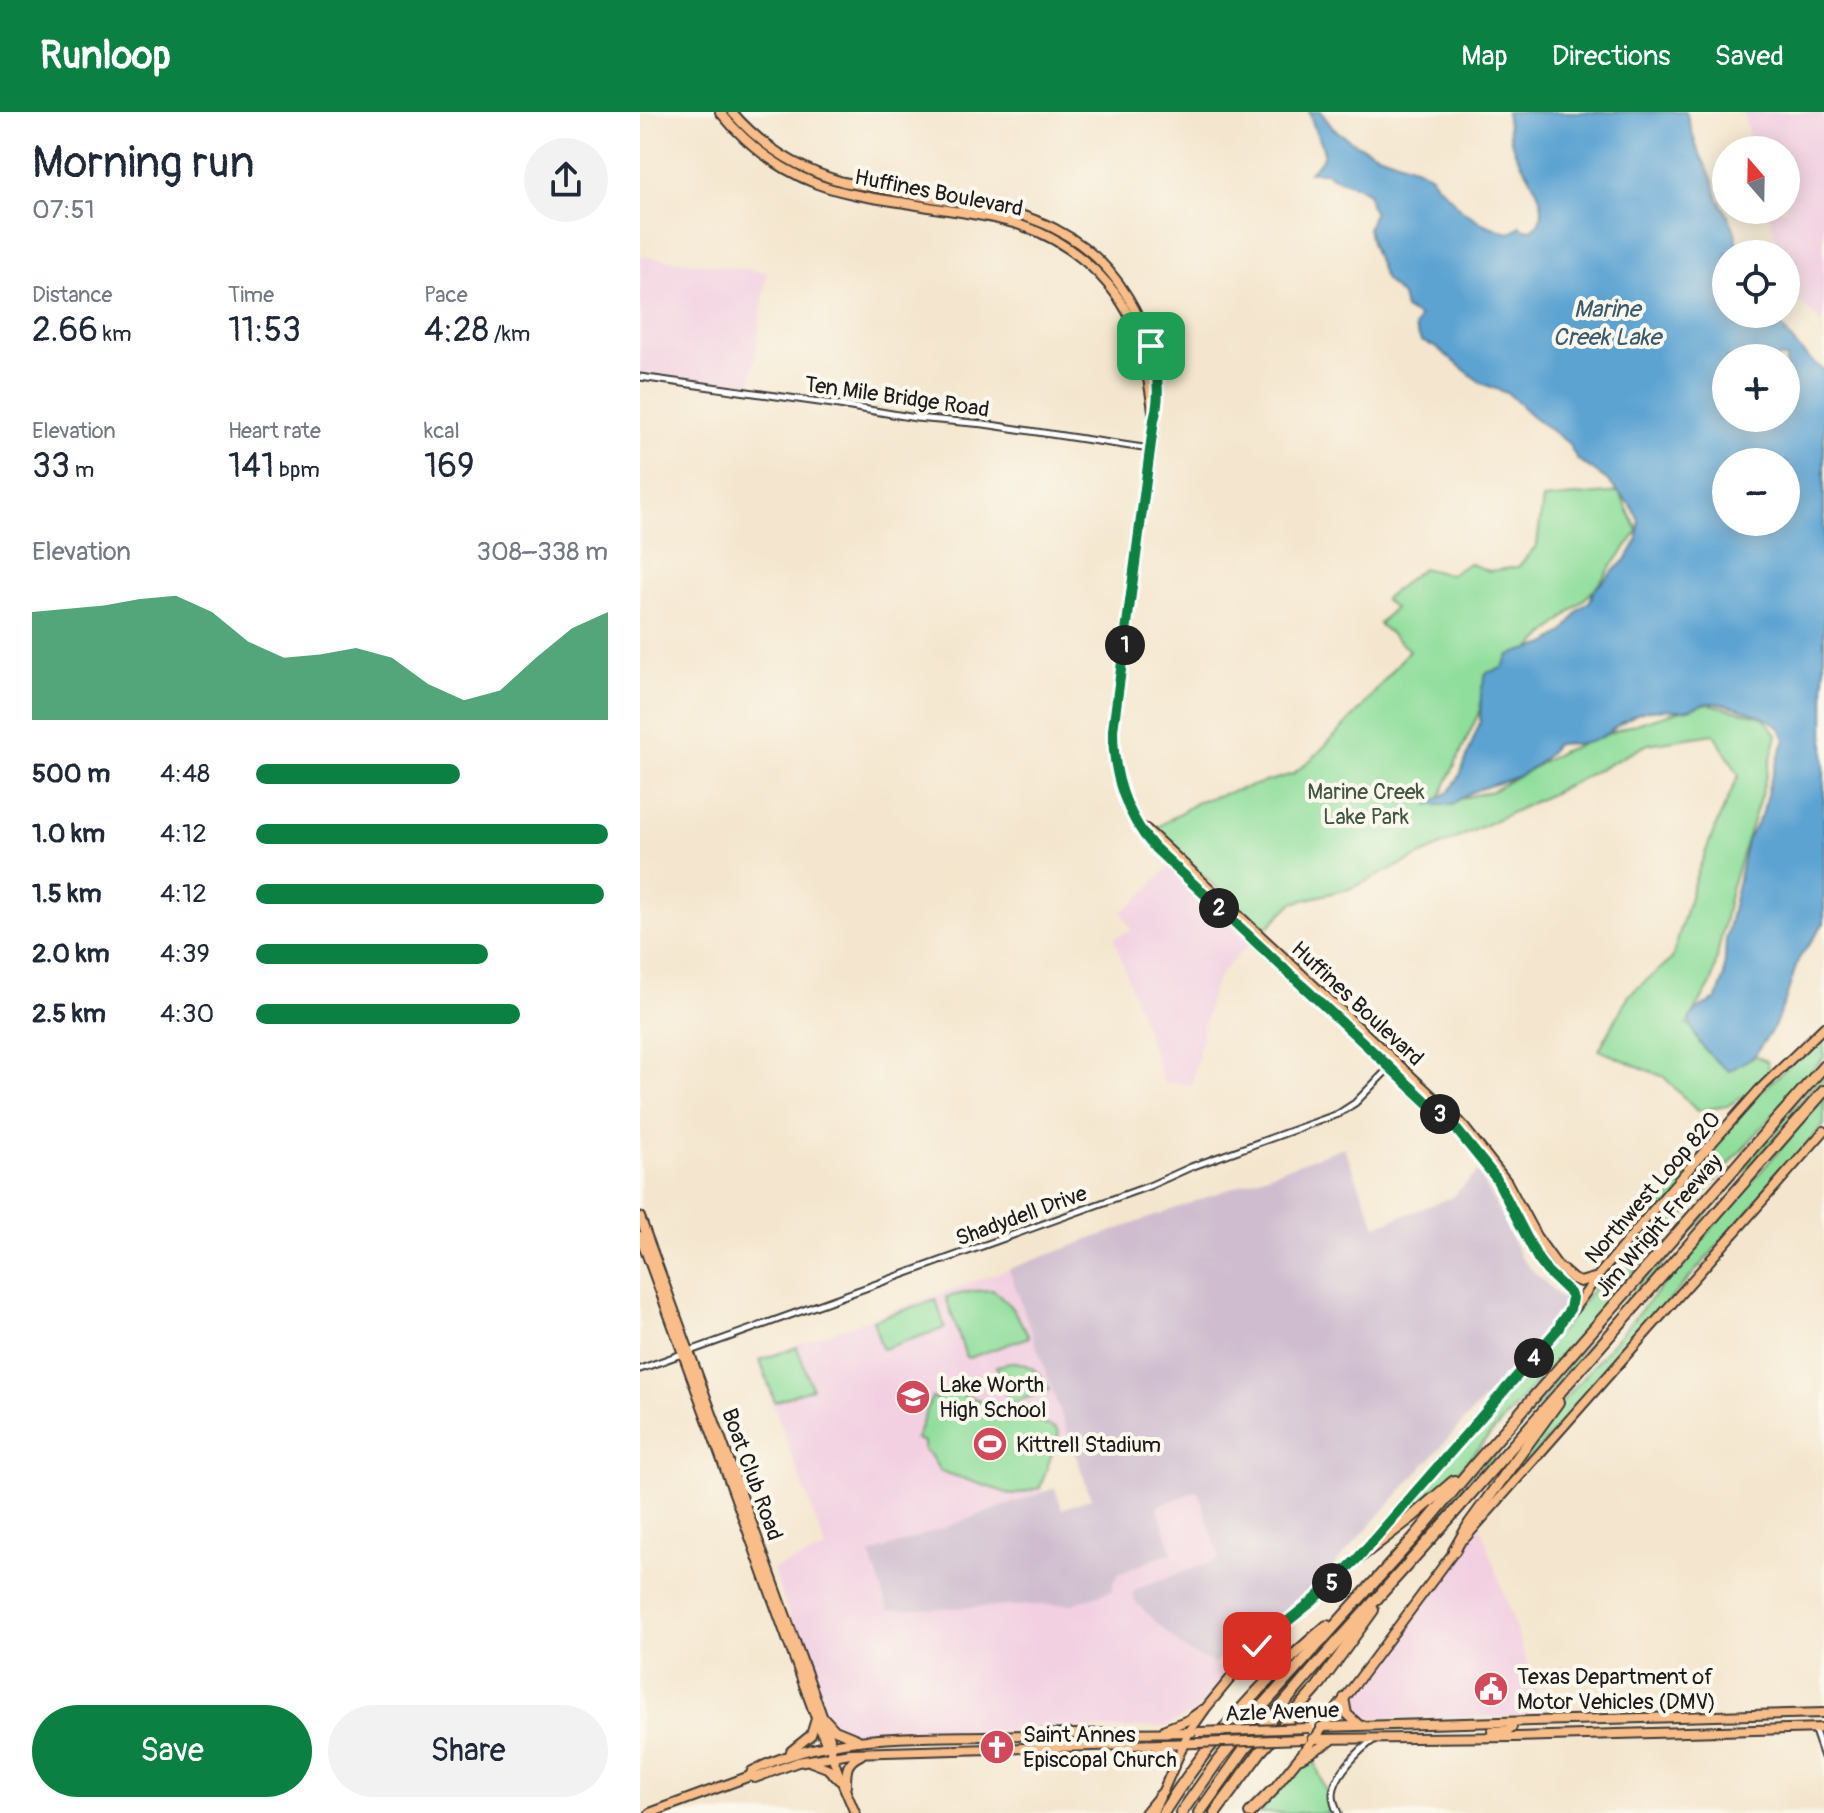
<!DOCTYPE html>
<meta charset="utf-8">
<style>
body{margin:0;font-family:Pangolin,sans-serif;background:#f2f2f3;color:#1f2937;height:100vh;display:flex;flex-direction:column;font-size:30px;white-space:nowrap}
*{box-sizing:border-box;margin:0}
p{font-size:26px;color:#747a83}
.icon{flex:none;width:44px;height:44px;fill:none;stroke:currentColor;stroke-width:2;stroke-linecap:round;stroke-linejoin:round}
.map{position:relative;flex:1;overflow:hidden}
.panel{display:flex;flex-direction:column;background:#fff;width:640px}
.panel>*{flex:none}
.needle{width:52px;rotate:340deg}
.controls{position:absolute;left:1072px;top:24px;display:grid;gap:16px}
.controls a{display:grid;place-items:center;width:88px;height:88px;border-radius:50%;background:#fff;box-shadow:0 4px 20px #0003;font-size:40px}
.pin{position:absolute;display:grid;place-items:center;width:68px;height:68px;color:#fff;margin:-34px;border-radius:16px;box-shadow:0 4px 12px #0006}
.km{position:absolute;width:40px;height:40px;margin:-20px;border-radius:50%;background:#222;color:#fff;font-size:22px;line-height:40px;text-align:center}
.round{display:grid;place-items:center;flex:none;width:84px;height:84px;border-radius:42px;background:#f2f2f3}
.overview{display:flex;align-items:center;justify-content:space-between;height:136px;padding:0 32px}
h1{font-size:44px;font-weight:600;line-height:60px}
.metrics{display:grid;grid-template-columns:repeat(3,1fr);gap:12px;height:136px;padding:8px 32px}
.metrics div{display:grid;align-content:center}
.metrics b{font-size:34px;font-weight:600}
.metrics small{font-size:22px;font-weight:400}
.metrics p{font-size:22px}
.chart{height:224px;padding:16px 32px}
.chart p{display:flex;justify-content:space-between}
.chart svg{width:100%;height:144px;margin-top:8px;fill:#0b8043;opacity:.7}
.primary-button{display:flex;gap:16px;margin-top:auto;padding:16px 32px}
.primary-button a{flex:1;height:92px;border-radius:48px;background:#0b8043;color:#fff;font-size:32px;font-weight:600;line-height:92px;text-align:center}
.primary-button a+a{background:#f2f2f3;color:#1f2937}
ul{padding:0 32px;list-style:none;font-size:26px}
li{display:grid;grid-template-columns:128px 96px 1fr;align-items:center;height:60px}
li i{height:20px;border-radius:10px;background:#0b8043}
header{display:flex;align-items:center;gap:48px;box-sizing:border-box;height:112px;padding:0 40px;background:#0b8043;color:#fff}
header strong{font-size:38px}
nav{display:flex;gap:44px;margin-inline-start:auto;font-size:28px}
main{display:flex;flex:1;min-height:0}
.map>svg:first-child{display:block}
.built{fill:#f2cfe1}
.industrial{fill:#cfbdcf}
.green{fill:#90de9c;stroke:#567d5c;stroke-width:2}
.water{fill:#5ca3d2;stroke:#3c6077;stroke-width:2;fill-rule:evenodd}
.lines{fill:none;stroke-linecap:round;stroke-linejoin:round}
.minor-casing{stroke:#3c3a37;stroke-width:9}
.major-casing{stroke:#3c3a37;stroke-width:12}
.highway-casing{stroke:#3c3a37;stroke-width:14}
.minor{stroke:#fff;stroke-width:5}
.major{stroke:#f8bd88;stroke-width:8}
.highway{stroke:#f8bd88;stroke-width:10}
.major-bridge-casing{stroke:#3c3a37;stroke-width:12;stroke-linecap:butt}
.major-bridge{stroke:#f8bd88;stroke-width:8}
.route-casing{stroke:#fff;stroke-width:16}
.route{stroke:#0b8043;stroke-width:10}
.labels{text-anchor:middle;stroke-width:8;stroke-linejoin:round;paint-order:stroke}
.street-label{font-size:22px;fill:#1c1c1c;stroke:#fbf7ec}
.park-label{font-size:22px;fill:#3f5642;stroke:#fbf7ec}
.poi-label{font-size:22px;fill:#1c1c1c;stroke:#fbf7ec;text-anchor:start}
.water-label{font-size:24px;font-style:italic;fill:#39596e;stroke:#fbf7ec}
</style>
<header>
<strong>Runloop</strong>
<nav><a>Map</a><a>Directions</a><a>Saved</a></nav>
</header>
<main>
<section class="panel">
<div class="overview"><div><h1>Morning run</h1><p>07:51</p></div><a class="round"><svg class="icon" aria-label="share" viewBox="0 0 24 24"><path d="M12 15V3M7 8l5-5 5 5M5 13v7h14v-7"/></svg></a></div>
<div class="metrics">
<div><p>Distance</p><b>2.66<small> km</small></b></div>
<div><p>Time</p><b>11:53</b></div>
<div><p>Pace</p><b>4:28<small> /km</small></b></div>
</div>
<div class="metrics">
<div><p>Elevation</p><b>33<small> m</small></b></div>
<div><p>Heart rate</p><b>141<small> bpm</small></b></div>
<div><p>kcal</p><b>169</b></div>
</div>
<div class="chart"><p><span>Elevation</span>308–338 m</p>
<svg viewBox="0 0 160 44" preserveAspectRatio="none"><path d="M0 44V11L10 10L20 9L30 7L40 6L50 11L60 20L70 25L80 24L90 22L100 25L110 33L120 38L130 35L140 25L150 16L160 11V44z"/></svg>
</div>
<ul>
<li><b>500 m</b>4:48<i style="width:58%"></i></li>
<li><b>1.0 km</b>4:12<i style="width:100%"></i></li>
<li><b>1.5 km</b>4:12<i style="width:99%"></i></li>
<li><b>2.0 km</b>4:39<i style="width:66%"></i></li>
<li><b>2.5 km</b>4:30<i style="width:75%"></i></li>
</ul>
<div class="primary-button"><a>Save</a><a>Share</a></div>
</section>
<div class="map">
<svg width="1184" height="1701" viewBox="0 0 1184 1701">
<rect width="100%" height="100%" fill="#fbf7ec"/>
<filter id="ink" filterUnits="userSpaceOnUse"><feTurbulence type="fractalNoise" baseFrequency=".0125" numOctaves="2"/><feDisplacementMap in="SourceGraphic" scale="16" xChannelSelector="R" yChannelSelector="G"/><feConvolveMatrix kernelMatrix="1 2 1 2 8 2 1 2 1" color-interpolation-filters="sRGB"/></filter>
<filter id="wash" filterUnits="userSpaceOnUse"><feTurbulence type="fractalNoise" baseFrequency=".006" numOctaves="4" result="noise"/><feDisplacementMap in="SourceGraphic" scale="32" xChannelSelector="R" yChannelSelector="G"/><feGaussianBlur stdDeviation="1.8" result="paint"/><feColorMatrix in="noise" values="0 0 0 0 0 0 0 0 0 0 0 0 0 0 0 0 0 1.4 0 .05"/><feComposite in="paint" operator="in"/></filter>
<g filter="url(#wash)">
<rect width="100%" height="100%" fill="#f4e6ce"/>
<g class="built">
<polygon points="1103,0 1184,0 1184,213 1155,185 1146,157 1146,142 1141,142 1127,98 1146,98 1146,38 1112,38"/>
<polygon points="0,144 127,160 111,274 0,260"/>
<polygon points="529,755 610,831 584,858 575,872 570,887 552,973 524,971 474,826 491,818 482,799 494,791"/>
<polygon points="369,1157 429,1323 417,1328 400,1375 403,1380 230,1442 472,1478 474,1475 472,1471 478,1464 477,1462 517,1394 558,1379 580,1447 497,1477 493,1485 545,1538 576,1553 587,1563 561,1596 527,1614 518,1615 220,1624 212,1622 192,1610 183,1602 133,1457 186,1437 117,1247"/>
<polygon points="841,1414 905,1603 859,1605 719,1606 712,1599 713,1584"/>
</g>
<polygon class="industrial" points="704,1035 736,1114 812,1085 838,1060 851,1083 880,1144 887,1153 922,1187 925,1197 682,1467 624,1515 595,1544 577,1549 576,1553 545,1538 495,1490 493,1482 496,1477 580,1447 558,1379 517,1394 532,1440 478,1462 478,1464 473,1471 473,1478 433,1492 249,1498 230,1442 415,1376 422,1397 451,1386 369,1157"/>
<g class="green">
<polygon points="979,380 998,419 954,478 890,537 857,561 797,692 852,679 921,640 989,614 1065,591 1123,605 1137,623 1122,680 1091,777 1072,870 1047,913 1127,949 1132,967 1087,994 1057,999 1024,965 959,938 989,883 1032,847 1055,767 1077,711 1099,663 1074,622 1008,632 915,680 712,776 652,791 623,820 515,717 559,689 653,662 675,644 722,596 769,538 739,512 754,496 744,487 782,456 810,463 829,451 849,459 878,455 897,433 903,387"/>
<polygon points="1184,919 1184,945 822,1355 782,1392 756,1412 760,1406 758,1404 931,1206 977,1144 1028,1085 1120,981"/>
<polygon points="1184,961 1184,969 617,1615 612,1615"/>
<polygon points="1184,986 1184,1013 843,1400 921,1291"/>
<path d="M353 1178C370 1190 379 1206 389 1225L329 1246 326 1245 306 1185 334 1179Z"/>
<polygon points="296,1188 305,1216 242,1237 233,1208"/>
<polygon points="157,1235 172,1276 135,1290 120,1248"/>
<path d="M376 1250C393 1254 402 1262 409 1278L372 1291 369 1290 356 1254Z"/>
<polygon points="311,1278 415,1316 419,1321 400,1376 373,1383 300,1359 290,1343 284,1338 284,1330 276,1327 292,1285 298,1287 305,1280"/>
<polygon points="673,1645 694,1701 620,1701 657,1653"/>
</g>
<path class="water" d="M669 0H681L693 16 714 31 735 41 780 57 791 64 796 72 812 87 819 96 842 111 868 121 875 119 880 114 885 117 892 118C919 97 884 59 874 38 869 26 868 13 866 0H1046L1057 36 1073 68 1078 86 1089 105 1097 124 1096 128 1105 142H1086V202H1133C1147 223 1162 244 1184 258V811L1158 848 1145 889 1134 915 1114 944 1089 959C1070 945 1054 930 1049 906L1064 893 1077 887 1084 865 1086 827 1107 729 1123 700 1129 673 1145 627C1144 625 1141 618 1140 616 1128 604 1087 590 1071 591 1060 591 1051 598 1042 598 1025 598 1009 595 993 604 976 612 965 627 945 631 935 633 925 630 915 633 907 646 890 659 876 665 855 674 828 676 813 693H789L810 679 820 663 840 610 841 580 846 561 862 556 869 543 906 532 923 521 939 498 950 489 954 478 987 446 998 427 999 409 993 396 967 368 937 347 928 331 891 303 869 282 841 271 797 236 781 229 775 216 779 205 765 197 762 184 745 168 731 131 728 116 734 100 730 92 728 81 716 74 692 65 685 60H669C688 46 686 39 676 20 673 14 672 7 669 0ZM1086 246H1146V306H1086ZM1086 350H1146V410H1086Z"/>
</g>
<g filter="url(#ink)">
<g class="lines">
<g class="minor-casing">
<g id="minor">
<polyline points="0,265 193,292 276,306 344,312 510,337"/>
<polyline points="0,1257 509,1074 551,1055 698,1002 715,991 751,954"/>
<polyline points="1174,1616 1184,1645"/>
<path d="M698 1701C695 1695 693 1689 693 1682 694 1663 720 1637 735 1627"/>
</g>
</g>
<g class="major-casing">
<g id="major">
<path d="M80 0C106 32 138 57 177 72 207 83 240 87 272 92 307 99 347 102 380 113 433 130 481 173 499 227 507 252 510 279 514 305"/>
<path d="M92 0C122 35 160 58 203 70L371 100C387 105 403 110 417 118 478 149 512 214 519 279L473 618C473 662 486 704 515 736L817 1018 856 1066 898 1147C908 1161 931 1177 932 1191L921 1210 920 1215"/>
<polyline points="499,714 506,717 820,1010 867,1070 896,1124 917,1153 933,1167 940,1170 954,1166"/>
<path d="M0 1105 171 1573 190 1626C188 1643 208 1683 215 1701"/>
<polyline points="0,1124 176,1606 185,1629 189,1633"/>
<polyline points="933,1198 958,1164 1029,1079 1120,977 1184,915"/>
<polyline points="825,1426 1184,1019"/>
<polyline points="729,1434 922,1212"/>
<polyline points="704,1586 707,1602 719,1613"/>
<polyline points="185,1607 195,1618 217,1627"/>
<polyline points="681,1615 1184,1601"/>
<polyline points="525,1617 548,1608 562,1598"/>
<polyline points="852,1619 868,1618 872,1615 872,1610"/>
<polyline points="672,1627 875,1625 1184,1616"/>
<polyline points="515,1634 522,1637 532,1658"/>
<polyline points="151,1639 171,1623 176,1607"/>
<polyline points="661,1646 691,1629"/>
<polyline points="171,1650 187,1656 199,1668"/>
<path d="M110 1664 112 1659C185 1622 266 1625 345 1624 414 1622 483 1621 552 1620"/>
<path d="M206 1674C206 1658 206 1650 221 1643"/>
<polyline points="628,1684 678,1622 816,1437"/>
<polyline points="10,1701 110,1664 115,1666 158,1650 210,1641 557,1631"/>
<polyline points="505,1701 523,1679 549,1620 566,1596 617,1534 633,1519 674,1488 720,1444"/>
</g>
</g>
<g class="highway-casing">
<g id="highway">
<polyline points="814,1439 830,1411 918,1290"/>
<polyline points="717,1447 773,1404 814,1369"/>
<polyline points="511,1701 519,1685"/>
<path d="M523 1701C568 1630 622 1568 687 1514"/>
<polyline points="541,1701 577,1650 620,1597 773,1427 837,1350 1184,954"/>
<polyline points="559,1701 604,1638 676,1554 812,1403 1184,979"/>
<polyline points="575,1701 620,1640 676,1577 733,1498"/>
<polyline points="610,1701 632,1679"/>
</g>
</g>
<use href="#minor" class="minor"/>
<use href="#major" class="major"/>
<use href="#highway" class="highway"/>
<g class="major-bridge-casing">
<g id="major-bridge">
<polyline points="559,1620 669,1616"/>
<polyline points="557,1631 663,1627"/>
</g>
</g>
<use href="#major-bridge" class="major-bridge"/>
</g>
</g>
<g class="lines" filter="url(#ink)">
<g class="route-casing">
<path id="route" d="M511 234C518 259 521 283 514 308L473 618C473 662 486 704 515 736L817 1018 856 1066 898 1147 907 1159 930 1181 932 1186 930 1197 921 1210 919 1216 717 1447 674 1488 617 1534"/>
</g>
<use href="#route" class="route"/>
</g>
<defs>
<g id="school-disc" transform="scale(1.8)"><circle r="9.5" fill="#d1495b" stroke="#fbf7ec"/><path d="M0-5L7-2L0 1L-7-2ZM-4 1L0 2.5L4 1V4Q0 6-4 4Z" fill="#fff"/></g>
<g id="stadium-disc" transform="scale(1.8)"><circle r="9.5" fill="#d1495b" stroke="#fbf7ec"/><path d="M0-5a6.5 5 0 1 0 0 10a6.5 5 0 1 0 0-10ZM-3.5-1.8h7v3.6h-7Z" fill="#fff"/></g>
<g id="civic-disc" transform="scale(1.8)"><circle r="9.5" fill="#d1495b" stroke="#fbf7ec"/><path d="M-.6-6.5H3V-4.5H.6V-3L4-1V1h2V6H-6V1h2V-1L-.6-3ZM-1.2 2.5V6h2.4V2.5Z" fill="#fff"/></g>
<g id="church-disc" transform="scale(1.8)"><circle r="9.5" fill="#d1495b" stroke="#fbf7ec"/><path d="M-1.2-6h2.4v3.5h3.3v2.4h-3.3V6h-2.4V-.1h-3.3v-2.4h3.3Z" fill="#fff"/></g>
</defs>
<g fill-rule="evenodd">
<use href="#school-disc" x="273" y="1285"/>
<use href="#stadium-disc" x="350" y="1332"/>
<use href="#civic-disc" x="851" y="1577"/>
<use href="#church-disc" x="357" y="1635"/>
</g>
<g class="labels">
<g class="street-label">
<text transform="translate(299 80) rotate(11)" y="8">Huffines Boulevard</text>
<text transform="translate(257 284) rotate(8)" y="8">Ten Mile Bridge Road</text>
<text transform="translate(718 891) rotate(43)" y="8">Huffines Boulevard</text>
<text transform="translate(1012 1075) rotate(-49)" y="8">Northwest Loop 820</text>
<text transform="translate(381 1103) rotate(-20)" y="8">Shadydell Drive</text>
<text transform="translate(1018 1113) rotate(-49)" y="8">Jim Wright Freeway</text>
<text transform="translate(113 1362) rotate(70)" y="8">Boat Club Road</text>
<text transform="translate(642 1599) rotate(-2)" y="8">Azle Avenue</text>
</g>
<g class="park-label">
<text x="726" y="687">Marine Creek<tspan x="726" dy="25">Lake Park</tspan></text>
</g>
<g class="poi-label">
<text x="299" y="1280">Lake Worth<tspan x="299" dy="25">High School</tspan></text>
<text x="376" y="1340">Kittrell Stadium</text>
<text x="877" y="1572">Texas Department of<tspan x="877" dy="25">Motor Vehicles (DMV)</tspan></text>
<text x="383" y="1630">Saint Annes<tspan x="383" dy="25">Episcopal Church</tspan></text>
</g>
<g class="water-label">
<text x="967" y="205">Marine<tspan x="967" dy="28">Creek Lake</tspan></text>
</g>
</g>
</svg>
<div class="controls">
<a><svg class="needle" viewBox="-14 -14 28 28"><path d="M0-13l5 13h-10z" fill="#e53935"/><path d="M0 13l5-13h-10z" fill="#747a83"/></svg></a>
<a><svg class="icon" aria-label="locate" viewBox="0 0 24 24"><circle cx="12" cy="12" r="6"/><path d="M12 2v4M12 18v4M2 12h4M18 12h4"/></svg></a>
<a>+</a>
<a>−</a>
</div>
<div class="pin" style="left:511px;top:234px;background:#1e9e55"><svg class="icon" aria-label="arrive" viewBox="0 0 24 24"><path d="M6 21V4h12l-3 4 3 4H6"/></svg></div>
<div class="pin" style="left:617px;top:1534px;background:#d93025"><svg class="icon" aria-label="check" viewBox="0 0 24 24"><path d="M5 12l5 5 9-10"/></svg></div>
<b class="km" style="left:485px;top:533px">1</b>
<b class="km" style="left:579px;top:796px">2</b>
<b class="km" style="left:800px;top:1002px">3</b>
<b class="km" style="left:894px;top:1246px">4</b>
<b class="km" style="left:692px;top:1471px">5</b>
</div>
</main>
